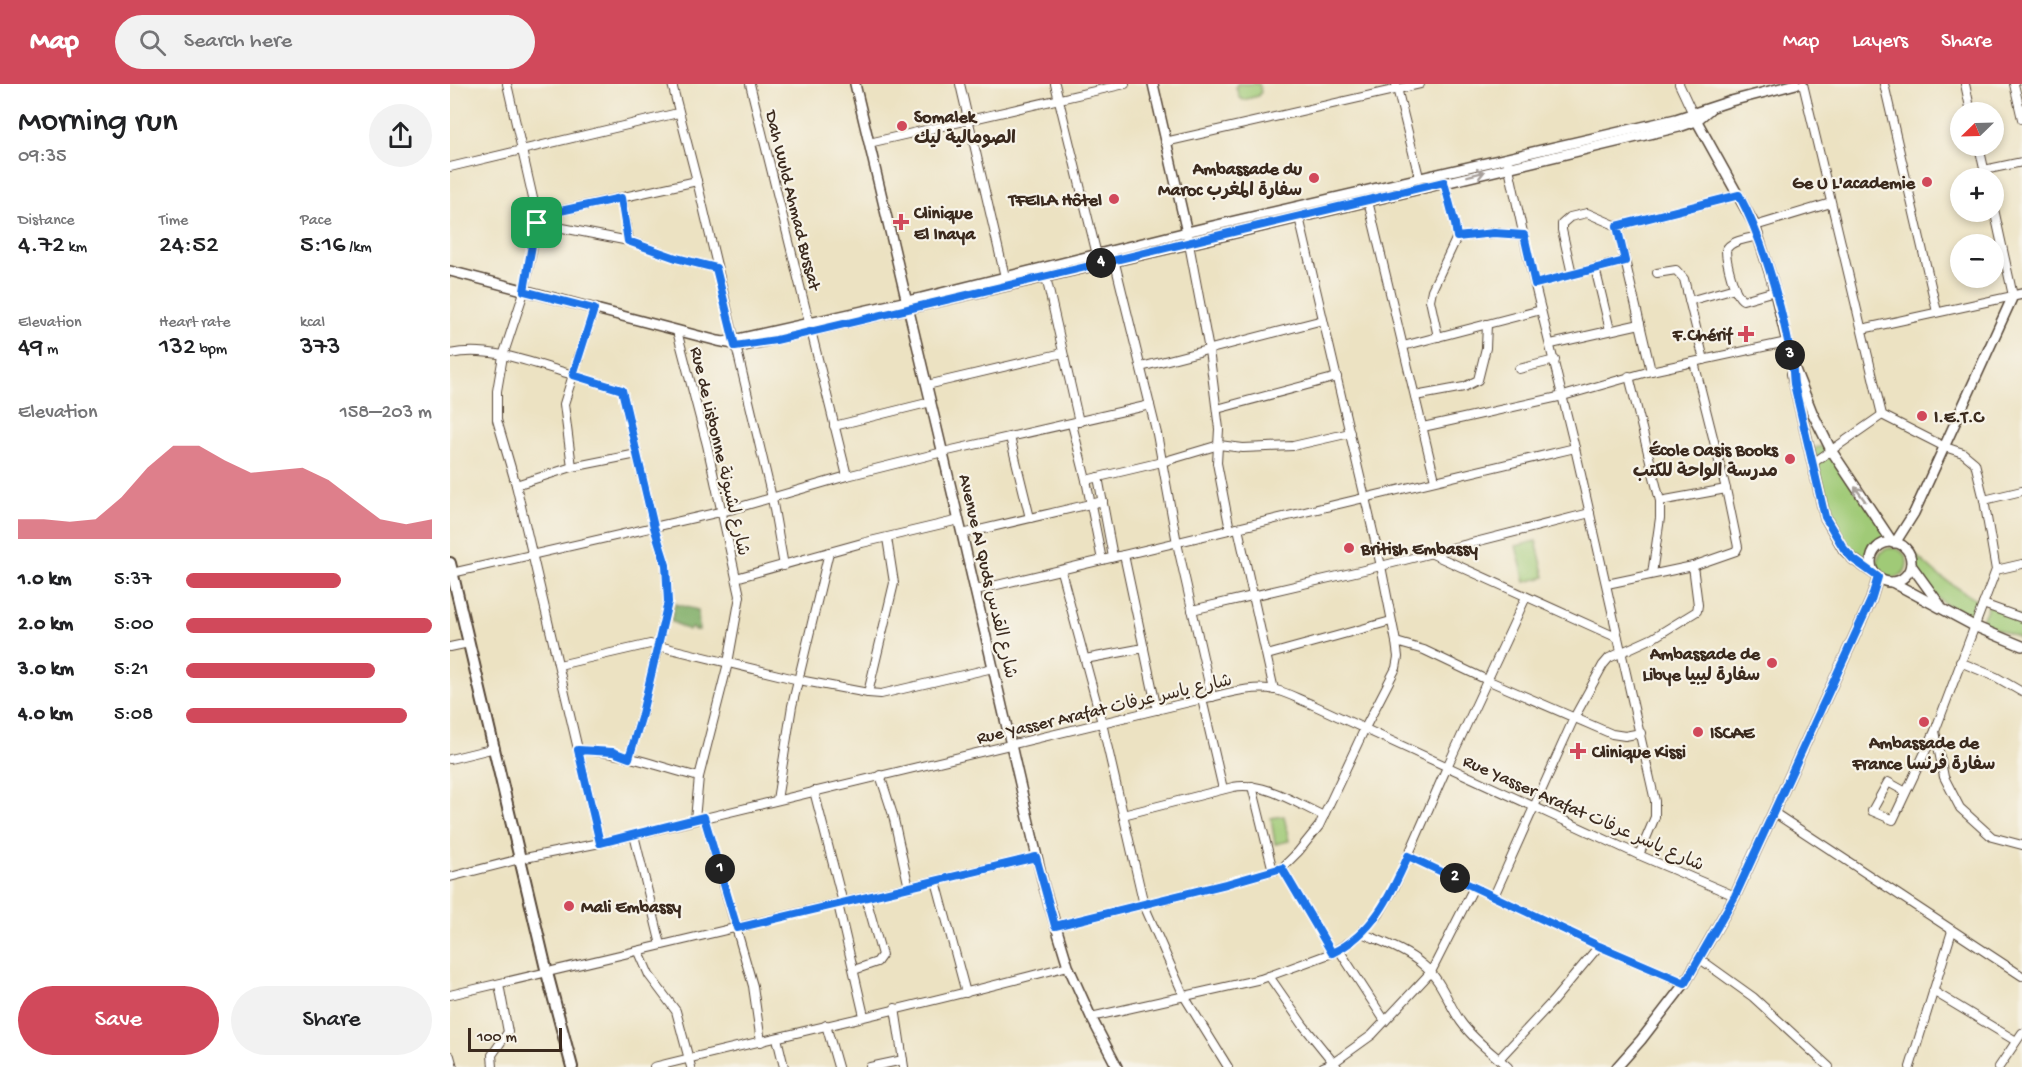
<!DOCTYPE html>
<meta charset="utf-8">
<style>
body{margin:0;font-family:"Gochi Hand","Playpen Sans Arabic",sans-serif;background:#f2f2f2;color:#202124;height:100vh;display:flex;flex-direction:column;font-size:22px;white-space:nowrap}
*{box-sizing:border-box;margin:0}
p{font-size:20px;color:#757577}
.icon{flex:none;width:33px;height:33px;fill:none;stroke:currentColor;stroke-width:2;stroke-linecap:round;stroke-linejoin:round}
.map{position:relative;flex:1;overflow:hidden}
.sheet{display:flex;flex-direction:column;background:#fff;width:450px}
.sheet>*{flex:none}
.needle{width:39px;rotate:247deg}
.fabs{position:absolute;left:1500px;top:18px;display:grid;gap:12px}
.fabs a{display:grid;place-items:center;width:54px;height:54px;border-radius:50%;background:#fff;box-shadow:0 3px 9px #0003;font-size:30px}
.scale{position:absolute;left:18px;bottom:15px;width:94px;box-sizing:border-box;padding-left:6px;border:3px solid #3b2a1e;border-top:0;font-size:16px;line-height:21px;white-space:nowrap;color:#3b2a1e;-webkit-text-stroke:4px #f7f3e8;paint-order:stroke}
.pin{position:absolute;display:grid;place-items:center;width:51px;height:51px;color:#fff;margin:-26px;border-radius:12px;box-shadow:0 3px 9px #0006}
.km{position:absolute;width:30px;height:30px;margin:-15px;border-radius:50%;background:#222;color:#fff;font-size:16px;line-height:30px;text-align:center}
.round{display:grid;place-items:center;flex:none;width:63px;height:63px;border-radius:32px;background:#f2f2f2}
.overview{display:flex;align-items:center;justify-content:space-between;height:102px;padding:0 18px}
h1{font-size:33px;font-weight:600;line-height:45px}
.metrics{display:grid;grid-template-columns:repeat(3,1fr);gap:9px;height:102px;padding:6px 18px}
.metrics div{display:grid;align-content:center}
.metrics b{font-size:26px;font-weight:600}
.metrics small{font-size:16px;font-weight:400}
.metrics p{font-size:16px}
.chart{height:168px;padding:12px 18px}
.chart p{display:flex;justify-content:space-between}
.chart svg{width:100%;height:108px;margin-top:6px;fill:#d1495b;opacity:.7}
.button{display:flex;gap:12px;margin-top:auto;padding:12px 18px}
.button a{flex:1;height:69px;border-radius:36px;background:#d1495b;color:#fff;font-size:24px;font-weight:600;line-height:69px;text-align:center}
.button a+a{background:#f2f2f2;color:#202124}
ul{padding:0 18px;list-style:none;font-size:20px}
li{display:grid;grid-template-columns:96px 72px 1fr;align-items:center;height:45px}
li i{height:15px;border-radius:8px;background:#d1495b}
header{display:flex;align-items:center;gap:36px;box-sizing:border-box;height:84px;padding:0 30px;background:#d1495b;color:#fff}
header strong{font-size:28px}
nav{display:flex;gap:33px;margin-inline-start:auto;font-size:21px}
.search{width:420px;height:54px;background:#f2f2f2;display:flex;align-items:center;gap:15px;box-sizing:border-box;padding:0 21px;border-radius:33px;color:#757577;font-size:22px}
main{display:flex;flex:1;min-height:0}
.map>svg:first-child{display:block}
.green{fill:#a0ca77;stroke:#6e7a4a;stroke-width:1.5}
.forest{fill:#80ae68;stroke:#5e6c43;stroke-width:1.5}
.lines{fill:none;stroke-linecap:round;stroke-linejoin:round}
.minor-casing{stroke:#564637;stroke-width:10}
.tertiary-casing{stroke:#564637;stroke-width:12}
.secondary-casing{stroke:#564637;stroke-width:14}
.minor{stroke:#fff;stroke-width:8}
.tertiary{stroke:#fff;stroke-width:9}
.secondary{stroke:#fff;stroke-width:10}
.oneway{stroke:#a79f9a}
.route-casing{stroke:#fff;stroke-width:12}
.route{stroke:#1a73e8;stroke-width:8}
.poi-dot{fill:#d1495b;stroke:#f7f3e8;stroke-width:2}
.labels{text-anchor:middle;stroke-width:4.5;stroke-linejoin:round;paint-order:stroke}
.poi-label{font-size:18px;font-weight:bold;fill:#3b2a1e;stroke:#f7f3e8;text-anchor:start}
.street-label{font-size:18px;fill:#3b2a1e;stroke:#f7f3e8}
</style>
<header>
<strong>Map</strong>
<div class="search"><svg class="icon" aria-label="search" viewBox="0 0 24 24"><circle cx="10" cy="10" r="6"/><path d="M15 15l6 6"/></svg>Search here</div>
<nav><a>Map</a><a>Layers</a><a>Share</a></nav>
</header>
<main>
<section class="sheet">
<div class="overview"><div><h1>Morning run</h1><p>09:35</p></div><a class="round"><svg class="icon" aria-label="share" viewBox="0 0 24 24"><path d="M12 15V3M7 8l5-5 5 5M5 13v7h14v-7"/></svg></a></div>
<div class="metrics">
<div><p>Distance</p><b>4.72<small> km</small></b></div>
<div><p>Time</p><b>24:52</b></div>
<div><p>Pace</p><b>5:16<small> /km</small></b></div>
</div>
<div class="metrics">
<div><p>Elevation</p><b>49<small> m</small></b></div>
<div><p>Heart rate</p><b>132<small> bpm</small></b></div>
<div><p>kcal</p><b>373</b></div>
</div>
<div class="chart"><p><span>Elevation</span>158–203 m</p>
<svg viewBox="0 0 160 44" preserveAspectRatio="none"><path d="M0 44V36L10 36L20 37L30 36L40 27L50 15L60 6L70 6L80 12L90 17L100 16L110 15L120 20L130 28L140 36L150 38L160 36V44z"/></svg>
</div>
<ul>
<li><b>1.0 km</b>5:37<i style="width:63%"></i></li>
<li><b>2.0 km</b>5:00<i style="width:100%"></i></li>
<li><b>3.0 km</b>5:21<i style="width:77%"></i></li>
<li><b>4.0 km</b>5:08<i style="width:90%"></i></li>
</ul>
<div class="button"><a>Save</a><a>Share</a></div>
</section>
<div class="map">
<svg width="1572" height="983" viewBox="0 0 1572 983">
<rect width="100%" height="100%" fill="#f7f3e8"/>
<filter id="ink" filterUnits="userSpaceOnUse"><feTurbulence type="fractalNoise" baseFrequency=".0167" numOctaves="2"/><feDisplacementMap in="SourceGraphic" scale="12" xChannelSelector="R" yChannelSelector="G"/><feConvolveMatrix kernelMatrix="1 2 1 2 8 2 1 2 1" color-interpolation-filters="sRGB"/></filter>
<filter id="wash" filterUnits="userSpaceOnUse"><feTurbulence type="fractalNoise" baseFrequency=".008" numOctaves="4" result="noise"/><feDisplacementMap in="SourceGraphic" scale="24" xChannelSelector="R" yChannelSelector="G"/><feGaussianBlur stdDeviation="1.35" result="paint"/><feColorMatrix in="noise" values="0 0 0 0 0 0 0 0 0 0 0 0 0 0 0 0 0 1.4 0 .05"/><feComposite in="paint" operator="in"/></filter>
<g filter="url(#wash)">
<rect width="100%" height="100%" fill="#ece2c2"/>
<g class="green">
<polygon points="787,0 809,0 811,8 808,12 793,16 789,13 786,3"/>
<path d="M1375 362 1438 452C1425 458 1417 466 1418 480 1379 455 1374 407 1364 364Z"/>
<polygon points="1086,457 1095,493 1075,498 1066,462"/>
<circle cx="1442" cy="479" r="15"/>
<path d="M1461 467 1488 491 1532 520 1524 535C1514 530 1503 525 1494 519 1477 507 1466 486 1461 467Z"/>
<polygon points="1540,518 1559,529 1572,533 1572,555 1531,538"/>
<polygon points="834,732 839,757 825,760 821,734"/>
</g>
<polygon class="forest" points="225,520 248,526 249,546 244,546 242,544 238,546 221,537"/>
</g>
<g filter="url(#ink)">
<g class="lines">
<g class="minor-casing">
<g id="minor">
<polyline points="57,0 87,132 87,139 74,208 53,272 47,307 47,336 66,401 150,759"/>
<polyline points="222,0 247,97 322,414 334,482"/>
<polyline points="300,0 397,392"/>
<polyline points="510,0 555,193"/>
<polyline points="605,0 648,175"/>
<polyline points="946,0 969,93"/>
<polyline points="1229,0 1243,30"/>
<polyline points="1353,0 1432,331 1495,363 1513,369 1525,379 1534,416 1546,486 1485,647 1494,693 1510,724 1542,753 1572,761"/>
<polyline points="1434,0 1487,228"/>
<polyline points="1515,0 1521,28"/>
<polyline points="1564,0 1572,35"/>
<polyline points="715,58 970,0"/>
<polyline points="419,59 675,0"/>
<polyline points="1529,62 1536,94"/>
<polyline points="1058,79 1080,181 1125,364 1205,717 1205,733 1189,771"/>
<polyline points="0,83 228,29"/>
<polyline points="1534,86 1572,78"/>
<polyline points="171,114 179,157"/>
<polyline points="918,117 985,396"/>
<polyline points="87,132 247,97"/>
<polyline points="87,139 179,157 226,174 266,184"/>
<polyline points="1167,142 1201,287"/>
<polyline points="1305,142 1381,119"/>
<path d="M1308 152C1298 155 1281 156 1276 166 1276 177 1284 211 1293 216L1325 207"/>
<polyline points="1007,153 1044,149 1074,151"/>
<polyline points="739,160 759,266 769,345 767,379 780,446"/>
<polyline points="662,167 707,350 727,459 762,613"/>
<polyline points="1145,184 1160,246"/>
<polyline points="1207,189 1226,186 1234,195 1254,276"/>
<polyline points="1122,190 1112,146 1112,140 1120,133 1137,129 1167,142 1289,111"/>
<polyline points="596,193 629,338"/>
<polyline points="1085,200 1175,177"/>
<polyline points="1239,217 1285,204"/>
<polyline points="144,225 123,291 172,306 204,443 216,481 218,518 191,634 179,674"/>
<polyline points="1412,245 1563,212 1544,125"/>
<polyline points="227,247 257,361 290,512 278,579 249,693 245,735"/>
<polyline points="988,253 980,216 982,206 1007,153 1005,140 994,98"/>
<polyline points="1101,260 1190,240"/>
<polyline points="953,262 1091,226"/>
<path d="M0 270C40 261 85 280 123 291L114 320 122 383"/>
<polyline points="691,283 873,236"/>
<polyline points="1069,285 1105,276"/>
<polyline points="1179,292 1210,417 1210,434 1202,490"/>
<polyline points="477,301 613,269"/>
<polyline points="965,312 1014,303 1028,296 1036,264 1037,240"/>
<polyline points="767,325 887,293"/>
<polyline points="622,340 636,396 652,476"/>
<polyline points="384,342 481,318"/>
<polyline points="973,343 1113,312 1201,287 1337,258"/>
<polyline points="560,353 580,434"/>
<polyline points="1363,379 1432,331"/>
<polyline points="648,393 663,473"/>
<polyline points="636,396 712,378 769,361 793,364 843,362 900,349"/>
<polyline points="66,401 122,383 187,370"/>
<polyline points="1534,416 1572,407"/>
<polyline points="1210,417 1276,405"/>
<polyline points="788,444 824,606"/>
<polyline points="512,450 653,417"/>
<polyline points="980,469 1168,554"/>
<polyline points="674,471 707,626"/>
<polyline points="1546,486 1572,480"/>
<polyline points="611,487 652,639 694,821 734,912 778,983"/>
<polyline points="2,489 283,425 397,392 493,368 700,321"/>
<polyline points="286,494 412,459 509,436"/>
<polyline points="1157,500 1243,482 1286,467 1288,463 1276,405 1244,278"/>
<polyline points="526,506 1125,364"/>
<polyline points="1533,520 1572,534"/>
<polyline points="742,526 931,482 1140,429"/>
<polyline points="946,558 974,566 1037,596 1162,650 1175,652 1191,649"/>
<polyline points="0,563 19,559"/>
<polyline points="817,571 941,537"/>
<polyline points="635,575 694,564"/>
<polyline points="1510,578 1546,593 1572,608"/>
<polyline points="109,581 200,560 349,596 418,609 431,610 543,584"/>
<polyline points="418,609 444,499 437,454"/>
<polyline points="752,615 773,705"/>
<path d="M128 666C170 667 209 683 249 693"/>
<polyline points="0,675 45,664"/>
<polyline points="430,691 443,731 459,804"/>
<polyline points="802,702 823,787"/>
<polyline points="364,707 393,819"/>
<polyline points="1456,708 1438,698 1422,727 1443,736 1485,647"/>
<polyline points="327,716 342,622 379,468"/>
<polyline points="1323,728 1572,892"/>
<path d="M673 731 783 703C814 697 847 720 874 732"/>
<polyline points="254,733 303,902 311,958"/>
<polyline points="184,751 211,861"/>
<polyline points="958,772 1149,862 1235,899"/>
<polyline points="832,784 882,869"/>
<path d="M0 793 70 775 150 759 752 615C776 610 802 601 826 606 838 609 850 616 861 620L1189 771 1285 812"/>
<polyline points="486,797 516,909"/>
<polyline points="1044,812 1124,634 1153,581 1159,574 1203,554 1247,527 1248,521 1243,482"/>
<polyline points="388,820 414,932"/>
<polyline points="605,842 776,800 832,784 848,768 869,742 914,646 946,584 948,573 946,558 931,482 849,133"/>
<path d="M912 849C932 858 956 866 973 881 992 896 998 920 1011 938 1024 956 1042 969 1058 983"/>
<polyline points="889,866 935,937"/>
<polyline points="189,868 199,891 226,927 241,983"/>
<polyline points="1250,875 1303,913 1379,983"/>
<polyline points="404,886 427,878 432,871 416,814"/>
<polyline points="819,892 853,941 887,983"/>
<polyline points="1483,907 1566,957"/>
<polyline points="0,911 586,773"/>
<polyline points="445,924 454,983"/>
<polyline points="641,933 811,895 882,869 906,854 929,830 944,804 997,683 1076,513"/>
<polyline points="376,941 388,983"/>
<polyline points="327,954 334,983"/>
<polyline points="0,972 3,983"/>
<polyline points="1049,975 1103,917 1149,862"/>
<polyline points="43,983 42,971 58,948 49,900"/>
<path d="M204 983C342 949 481 919 618 882"/>
<polyline points="420,983 453,976"/>
<polyline points="873,983 883,979 922,951 981,888 1024,803"/>
<polyline points="1460,983 1502,847"/>
<polyline points="1549,983 1572,949"/>
</g>
</g>
<g class="tertiary-casing">
<g id="tertiary">
<polyline points="405,0 512,450 594,803 618,882 641,933 667,983"/>
<polyline points="703,0 738,153"/>
<polyline points="1244,32 1305,142 1322,196 1342,278 1362,328 1381,366 1443,459"/>
<polyline points="0,187 268,257 294,262 739,160 1229,43 1246,37 1260,25"/>
<polyline points="274,258 471,214 737,148 1226,35 1281,17 1346,0"/>
<polyline points="1342,290 1375,433 1394,466 1403,475 1426,491"/>
<circle cx="1441" cy="478" r="20"/>
<polyline points="1445,459 1464,429 1563,212 1572,210"/>
<polyline points="1461,481 1490,521"/>
<polyline points="1442,498 1524,542 1572,562"/>
<polyline points="1167,983 1191,956 1235,899 1285,812 1421,516 1428,493"/>
</g>
</g>
<g class="secondary-casing">
<polyline id="secondary" points="0,479 97,889 122,983"/>
</g>
<use href="#minor" class="minor"/>
<use href="#tertiary" class="tertiary"/>
<use href="#secondary" class="secondary"/>
</g>
<defs><path id="oneway-shaft" d="M-6 0H5M1.5-3L5.5 0L1.5 3" fill="none" stroke-width="1.6" stroke-linecap="round" stroke-linejoin="round" transform="scale(1.5)"/></defs>
<g class="oneway">
<use href="#oneway-shaft" transform="translate(1026 90) rotate(-14)"/>
<use href="#oneway-shaft" transform="translate(1410 410) rotate(-126)"/>
</g>
</g>
<g class="lines" filter="url(#ink)">
<g class="route-casing">
<path id="route" d="M994 98 1005 140 1007 153 1044 149 1074 151 1085 200 1175 177 1167 142 1289 111C1315 159 1331 222 1342 276 1343 284 1343 292 1344 300L1375 433 1394 465 1403 475 1428 493 1421 516 1285 812 1235 899 1149 862 958 772C941 811 923 850 882 869L832 784 776 800 605 842 586 773 287 844 254 733 150 759 128 666 163 668 179 674 191 634 218 518 216 481 204 443 172 306 123 291 144 225 74 207 87 132 171 114 178 157 226 174 266 184 285 262 326 256C549 203 771 152 994 98Z"/>
</g>
<use href="#route" class="route"/>
</g>
<g class="poi-dot">
<circle cx="452" cy="42" r="6"/>
<circle cx="864" cy="94" r="6"/>
<circle cx="1477" cy="98" r="6"/>
<circle cx="664" cy="115" r="6"/>
<path d="M448 129h6v6h6v6h-6v6h-6v-6h-6v-6h6z"/>
<path d="M1293 241h6v6h6v6h-6v6h-6v-6h-6v-6h6z"/>
<circle cx="1472" cy="332" r="6"/>
<circle cx="1340" cy="375" r="6"/>
<circle cx="899" cy="464" r="6"/>
<circle cx="1322" cy="579" r="6"/>
<circle cx="1474" cy="638" r="6"/>
<circle cx="1248" cy="648" r="6"/>
<path d="M1125 658h6v6h6v6h-6v6h-6v-6h-6v-6h6z"/>
<circle cx="119" cy="822" r="6"/>
</g>
<g class="labels">
<g class="poi-label">
<text x="464" y="38">Somalek<tspan x="464" dy="21">الصومالية ليك</tspan></text>
<text x="852" y="90" text-anchor="end">Ambassade du<tspan x="852" dy="21">Maroc سفارة المغرب</tspan></text>
<text x="1465" y="104" text-anchor="end">Ge U L'academie</text>
<text x="652" y="121" text-anchor="end">TFEILA Hôtel</text>
<text x="464" y="134">Clinique<tspan x="464" dy="21">El Inaya</tspan></text>
<text x="1282" y="256" text-anchor="end">F.Chérif</text>
<text x="1484" y="338">I.E.T.C</text>
<text x="1328" y="371" text-anchor="end">École Oasis Books<tspan x="1328" dy="21">مدرسة الواحة للكتب</tspan></text>
<text x="911" y="470">British Embassy</text>
<text x="1310" y="575" text-anchor="end">Ambassade de<tspan x="1310" dy="21">Libye سفارة ليبيا</tspan></text>
<text x="1260" y="654">ISCAE</text>
<text x="1474" y="664" text-anchor="middle">Ambassade de<tspan x="1474" dy="21">France سفارة فرنسا</tspan></text>
<text x="1142" y="673">Clinique Kissi</text>
<text x="131" y="828">Mali Embassy</text>
</g>
<g class="street-label">
<text transform="translate(344 116) rotate(76)" y="6">Dah Wuld Ahmad Bussat</text>
<text transform="translate(271 367) rotate(77)" y="6">Rue de Lisbonne شارع لشبونة</text>
<text transform="translate(539 492) rotate(77)" y="6">Avenue Al Quds شارع القدس</text>
<text transform="translate(654 624) rotate(-13)" y="6">Rue Yasser Arafat شارع ياسر عرفات</text>
<text transform="translate(1134 728) rotate(24)" y="6">Rue Yasser Arafat شارع ياسر عرفات</text>
</g>
</g>
</svg>
<div class="fabs">
<a><svg class="needle" viewBox="-14 -14 28 28"><path d="M0-13l5 13h-10z" fill="#e53935"/><path d="M0 13l5-13h-10z" fill="#757577"/></svg></a>
<a>+</a>
<a>−</a>
</div>
<div class="scale">100 m</div>
<div class="pin" style="left:87px;top:139px;background:#1e9e55"><svg class="icon" aria-label="arrive" viewBox="0 0 24 24"><path d="M6 21V4h12l-3 4 3 4H6"/></svg></div>
<b class="km" style="left:270px;top:785px">1</b>
<b class="km" style="left:1005px;top:794px">2</b>
<b class="km" style="left:1340px;top:271px">3</b>
<b class="km" style="left:651px;top:179px">4</b>
</div>
</main>
